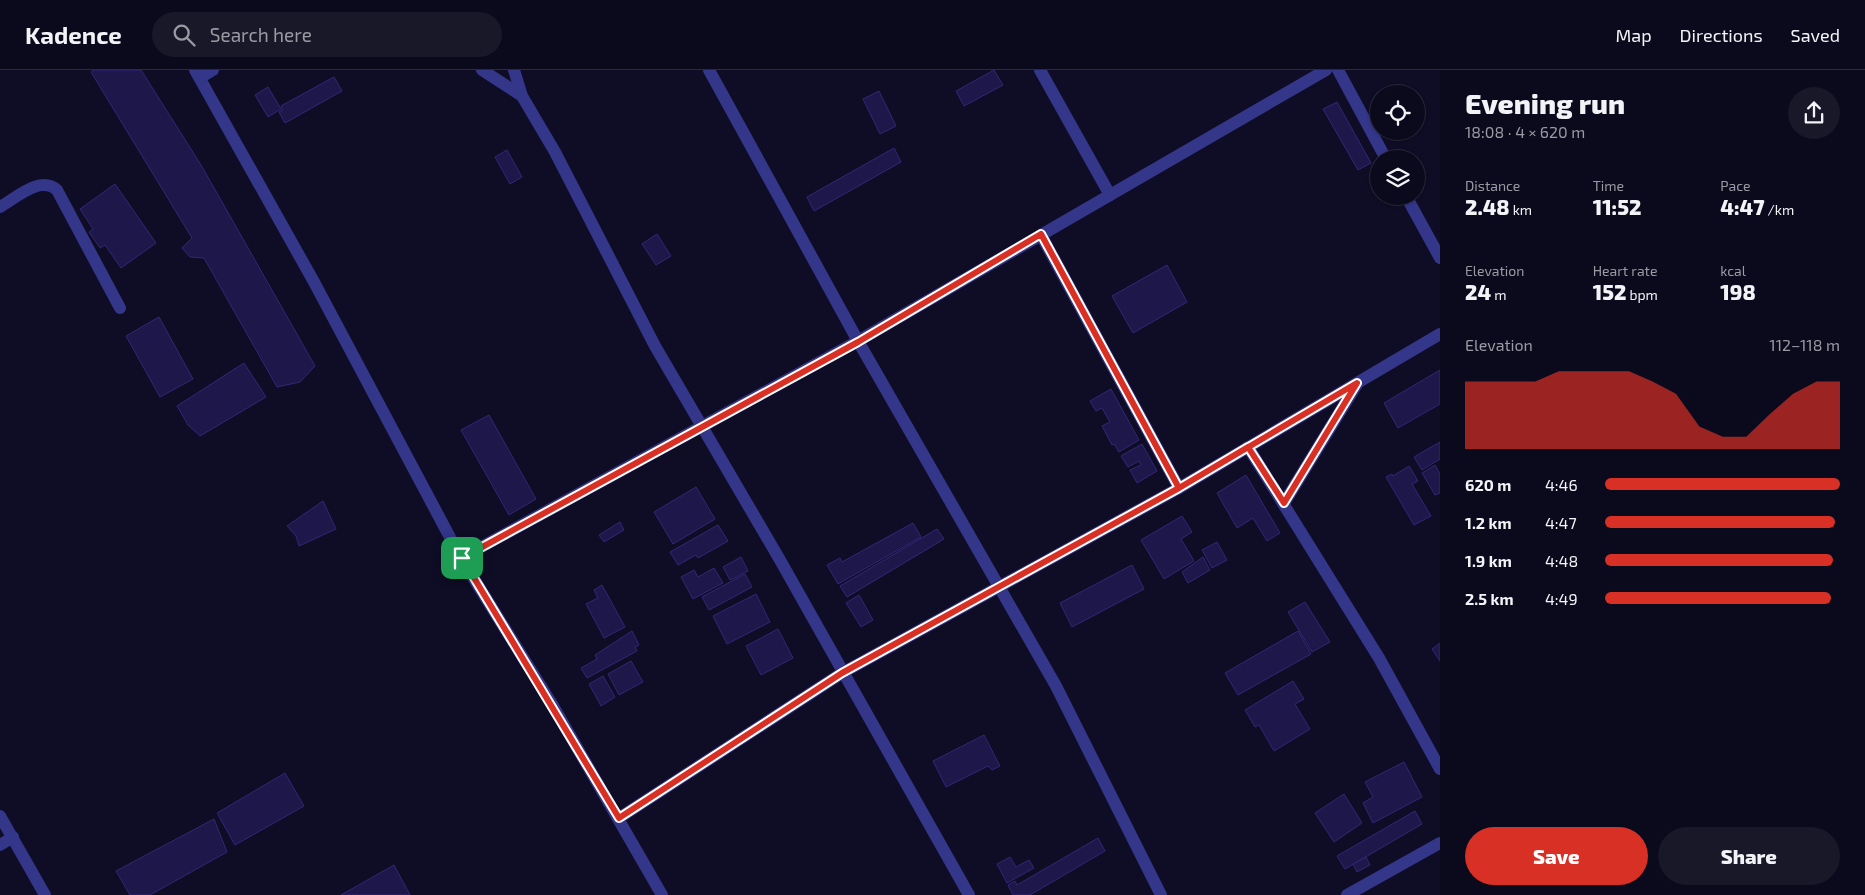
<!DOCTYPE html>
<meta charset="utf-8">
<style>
body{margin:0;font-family:"Exo 2",sans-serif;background:#191829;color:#f1f3f6;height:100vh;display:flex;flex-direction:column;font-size:19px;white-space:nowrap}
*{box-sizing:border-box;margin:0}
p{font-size:16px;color:#9a9aa3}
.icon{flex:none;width:28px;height:28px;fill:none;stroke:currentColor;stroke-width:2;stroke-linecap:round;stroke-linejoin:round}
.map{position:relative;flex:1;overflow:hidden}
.details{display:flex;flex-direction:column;background:#0b0a1c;width:425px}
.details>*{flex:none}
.fabs{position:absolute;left:1370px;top:15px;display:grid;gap:10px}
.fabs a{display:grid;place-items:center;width:55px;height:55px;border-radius:50%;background:#0b0a1c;box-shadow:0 1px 4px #0004,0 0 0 1px #2b2b3b;font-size:25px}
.pin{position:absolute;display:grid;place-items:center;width:42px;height:42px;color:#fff;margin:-21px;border-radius:10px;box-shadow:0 2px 8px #0006}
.round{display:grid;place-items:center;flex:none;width:52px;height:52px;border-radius:26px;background:#191829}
.summary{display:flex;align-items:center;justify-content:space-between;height:85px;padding:0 25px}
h1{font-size:28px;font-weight:800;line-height:38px}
.figures{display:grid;grid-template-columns:repeat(3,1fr);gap:8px;height:85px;padding:5px 25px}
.figures div{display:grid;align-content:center}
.figures b{font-size:21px;font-weight:800}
.figures small{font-size:14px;font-weight:400}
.figures p{font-size:14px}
.chart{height:140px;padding:10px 25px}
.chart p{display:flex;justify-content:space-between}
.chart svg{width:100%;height:90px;margin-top:5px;fill:#d93025;opacity:.7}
.cta{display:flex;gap:10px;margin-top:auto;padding:10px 25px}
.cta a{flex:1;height:58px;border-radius:30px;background:#d93025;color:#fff;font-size:20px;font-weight:800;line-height:58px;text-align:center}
.cta a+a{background:#191829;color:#f1f3f6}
ul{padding:0 25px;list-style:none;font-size:16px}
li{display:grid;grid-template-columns:80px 60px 1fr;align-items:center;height:38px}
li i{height:12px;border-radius:6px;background:#d93025}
header{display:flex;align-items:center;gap:30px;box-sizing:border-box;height:70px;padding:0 25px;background:#0b0a1c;border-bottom:1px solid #2b2b3b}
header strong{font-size:24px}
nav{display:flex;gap:28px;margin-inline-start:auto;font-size:18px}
.search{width:350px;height:45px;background:#191829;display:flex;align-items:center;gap:12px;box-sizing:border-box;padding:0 18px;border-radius:28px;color:#9a9aa3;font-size:19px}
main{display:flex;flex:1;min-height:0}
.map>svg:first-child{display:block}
.building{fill:#1e1749;stroke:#322777}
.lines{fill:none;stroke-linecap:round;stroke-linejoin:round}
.service{stroke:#333689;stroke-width:12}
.minor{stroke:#333689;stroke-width:12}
.route-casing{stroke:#fff;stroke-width:10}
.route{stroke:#d93025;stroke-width:6}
</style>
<header>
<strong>Kadence</strong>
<div class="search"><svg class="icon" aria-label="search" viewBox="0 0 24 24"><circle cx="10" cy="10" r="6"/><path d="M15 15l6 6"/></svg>Search here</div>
<nav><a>Map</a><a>Directions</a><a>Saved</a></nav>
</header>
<main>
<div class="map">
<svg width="1440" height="825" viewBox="0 0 1440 825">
<rect width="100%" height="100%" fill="#0f0d26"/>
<g class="building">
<polygon points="94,0 141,0 201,95 315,296 300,312 277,317 204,188 190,187 182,178 192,168 91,2"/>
<polygon points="994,0 1003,15 964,36 956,21"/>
<polygon points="334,7 342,21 285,53 279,42 283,40 281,36"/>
<polygon points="268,17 281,39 268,47 255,25"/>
<polygon points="879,21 896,56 880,64 863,29"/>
<polygon points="1337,32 1371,93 1358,100 1323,39"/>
<polygon points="894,78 901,92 814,141 807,127"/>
<polygon points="507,80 522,107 510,114 495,87"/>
<polygon points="115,114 156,173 121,198 105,175 100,178 89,162 93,159 80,139"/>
<polygon points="657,164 671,186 656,195 642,174"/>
<polygon points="1167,195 1187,232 1133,263 1112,226"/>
<polygon points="159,247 193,309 160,327 126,266"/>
<polygon points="244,293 266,327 200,366 188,355 177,336"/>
<polygon points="1440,300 1440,334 1398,358 1384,333"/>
<polygon points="1111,319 1139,370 1119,382 1114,374 1112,375 1102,356 1110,352 1102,338 1096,341 1090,331"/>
<polygon points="489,345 536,429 509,445 461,360"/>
<polygon points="1440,372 1440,389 1422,400 1414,387"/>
<polygon points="1142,374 1157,401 1137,413 1130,400 1141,395 1139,391 1128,397 1121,386"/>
<polygon points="1435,395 1440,404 1440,423 1435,425 1422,403"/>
<polygon points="1409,396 1418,411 1412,414 1431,446 1414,455 1386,407 1392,404 1393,406"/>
<polygon points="1246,405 1280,463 1267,471 1253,448 1237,458 1217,423"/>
<polygon points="696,417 715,449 673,474 654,442"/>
<polygon points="323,431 336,459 299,476 296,466 287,456"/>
<polygon points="1182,446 1192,462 1181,469 1194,491 1164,509 1141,470"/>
<polygon points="620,452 624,460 604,472 599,465"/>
<polygon points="913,453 921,467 838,514 827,495 840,488 842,492"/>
<polygon points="718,455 728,471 698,488 696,485 678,495 670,482"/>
<polygon points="937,459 944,469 847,527 840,516"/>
<polygon points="1217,472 1227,490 1212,498 1202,480"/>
<polygon points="741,487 748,501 730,510 723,497"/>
<polygon points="1203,487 1210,500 1188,513 1182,502"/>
<polygon points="1132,495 1144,519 1072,557 1060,533"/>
<polygon points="714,498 723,513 693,529 681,507 694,500 698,507"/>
<polygon points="745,504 752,517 709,540 702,527"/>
<polygon points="602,515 625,557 604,568 586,534 598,528 594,520"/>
<polygon points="756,524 770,552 727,574 713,546"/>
<polygon points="859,525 873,550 861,557 846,533"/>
<polygon points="1305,532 1330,572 1312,582 1288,542"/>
<polygon points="778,559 793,588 761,605 746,576"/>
<polygon points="632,561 639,575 635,577 637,581 587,608 581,598 597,589 595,585"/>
<polygon points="1298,561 1311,584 1238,625 1225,603"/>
<polygon points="1440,573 1440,591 1432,579"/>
<polygon points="631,591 643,612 619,625 608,604"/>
<polygon points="603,606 615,627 601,636 589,614"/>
<polygon points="1293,611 1304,629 1295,634 1310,659 1274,681 1259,655 1255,657 1245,640"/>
<polygon points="984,665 1000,696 992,700 988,696 946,717 933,691"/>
<polygon points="1404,692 1422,727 1373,753 1363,733 1373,727 1365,712"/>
<polygon points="285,703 304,736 235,775 217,743"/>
<polygon points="1344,724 1362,753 1334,772 1315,743"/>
<polygon points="1415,741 1422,754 1345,799 1337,786"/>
<polygon points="214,749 227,782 150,825 130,825 116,801"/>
<polygon points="1098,768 1105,781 1030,825 1013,825 1008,815 1015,811 1017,815"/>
<polygon points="1010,787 1016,797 1029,790 1034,798 1007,813 997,794"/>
<polygon points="1366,787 1370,795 1357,802 1353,794"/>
<polygon points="394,795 410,825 341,825"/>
</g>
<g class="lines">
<path class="service" d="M0 137C16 128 40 105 57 120L120 238"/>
<g class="minor">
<polyline points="195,0 314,212 461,488 553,636 662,825"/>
<polyline points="482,0 522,26"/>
<polyline points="514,0 522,26 555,82 655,276 780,490 969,825"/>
<polyline points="709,0 858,271 1056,616 1161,825"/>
<polyline points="1040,0 1110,125"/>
<polyline points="1338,0 1386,89"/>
<polyline points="200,8 213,0"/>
<polyline points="1406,126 1440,188"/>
<polyline points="1041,165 1179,418"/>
<polyline points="1248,377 1379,588 1440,699"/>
<polyline points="1284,433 1357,314"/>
<polyline points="461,488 858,271 1326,0"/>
<polyline points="0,746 45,825"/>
<polyline points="619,748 842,603 1179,418 1440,264"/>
<polyline points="0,775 13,767"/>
<polyline points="1347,825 1440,773"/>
</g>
</g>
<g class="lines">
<g class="route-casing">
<path id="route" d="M462 488 619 748 842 603 1179 418 1248 377 1284 433 1357 313C1298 348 1238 383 1179 418L1041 164 858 272 462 488"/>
</g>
<use href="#route" class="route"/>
</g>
</svg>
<div class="fabs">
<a><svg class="icon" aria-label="locate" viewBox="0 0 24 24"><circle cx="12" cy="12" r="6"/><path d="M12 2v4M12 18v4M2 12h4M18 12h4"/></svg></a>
<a><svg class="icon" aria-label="layers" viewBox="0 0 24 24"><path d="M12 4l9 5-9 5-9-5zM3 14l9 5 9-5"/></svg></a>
</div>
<div class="pin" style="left:462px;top:488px;background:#1e9e55"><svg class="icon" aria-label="arrive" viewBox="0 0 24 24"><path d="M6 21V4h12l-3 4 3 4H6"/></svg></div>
</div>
<section class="details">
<div class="summary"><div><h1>Evening run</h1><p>18:08 · 4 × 620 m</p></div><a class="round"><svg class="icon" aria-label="share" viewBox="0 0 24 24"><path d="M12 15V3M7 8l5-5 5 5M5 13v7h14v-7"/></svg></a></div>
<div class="figures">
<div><p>Distance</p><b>2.48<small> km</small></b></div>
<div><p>Time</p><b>11:52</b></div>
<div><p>Pace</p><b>4:47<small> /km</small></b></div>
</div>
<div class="figures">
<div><p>Elevation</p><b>24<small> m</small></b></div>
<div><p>Heart rate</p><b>152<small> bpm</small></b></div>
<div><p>kcal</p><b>198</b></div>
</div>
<div class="chart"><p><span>Elevation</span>112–118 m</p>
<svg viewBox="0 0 160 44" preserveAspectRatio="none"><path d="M0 44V11L10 11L20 11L30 11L40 6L50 6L60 6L70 6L80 11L90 17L100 33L110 38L120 38L130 27L140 17L150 11L160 11V44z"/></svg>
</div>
<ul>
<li><b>620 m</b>4:46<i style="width:100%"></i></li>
<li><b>1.2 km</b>4:47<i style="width:98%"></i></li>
<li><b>1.9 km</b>4:48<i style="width:97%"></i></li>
<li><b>2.5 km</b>4:49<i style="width:96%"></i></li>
</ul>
<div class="cta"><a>Save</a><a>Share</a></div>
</section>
</main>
